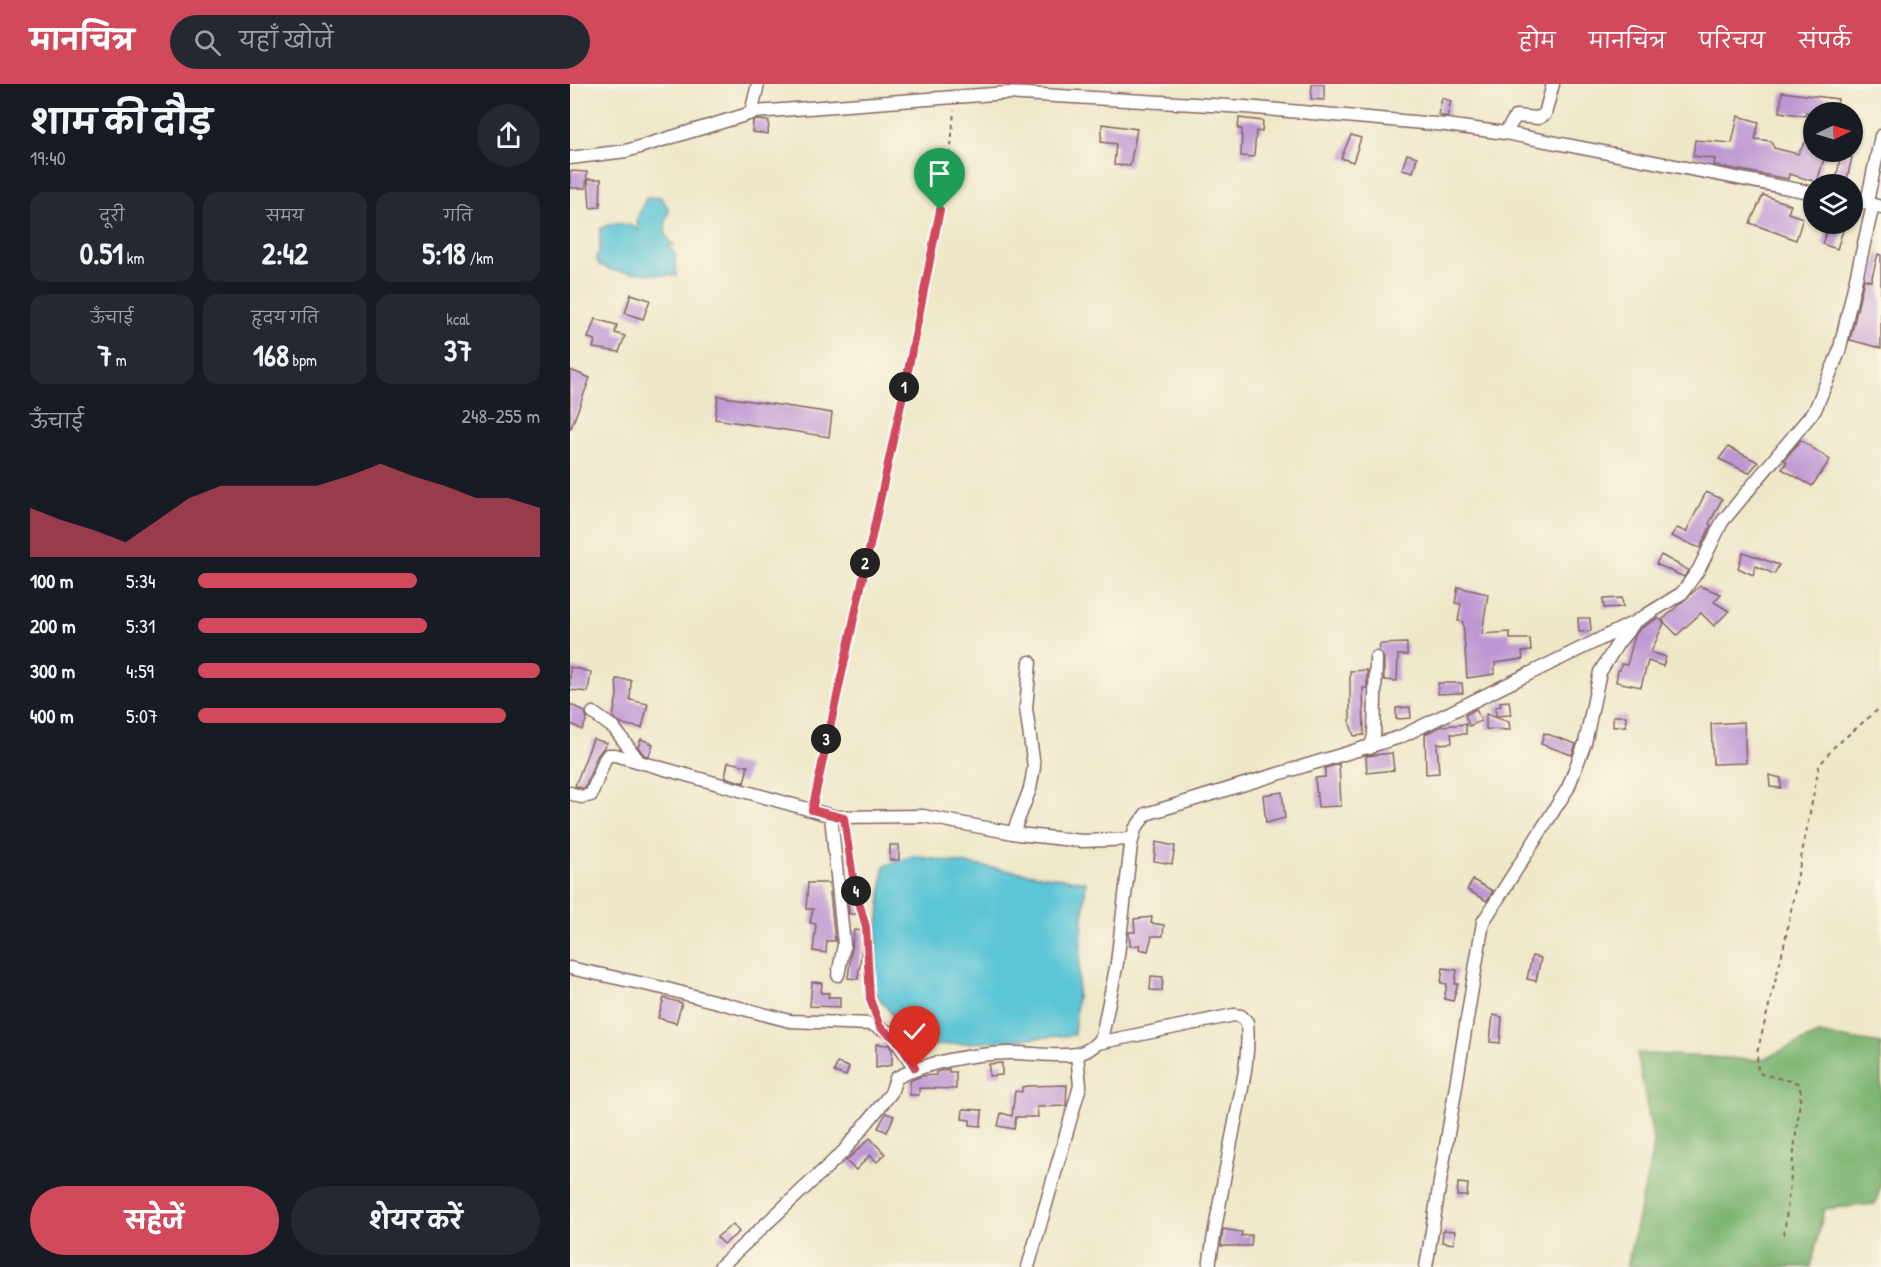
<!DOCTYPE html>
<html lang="hi">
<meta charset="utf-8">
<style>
body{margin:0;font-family:"Patrick Hand","Playpen Sans Deva",sans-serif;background:#242831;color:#f1f3f6;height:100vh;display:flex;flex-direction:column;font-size:22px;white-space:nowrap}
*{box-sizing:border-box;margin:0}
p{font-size:20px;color:#9ea1a6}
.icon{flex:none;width:33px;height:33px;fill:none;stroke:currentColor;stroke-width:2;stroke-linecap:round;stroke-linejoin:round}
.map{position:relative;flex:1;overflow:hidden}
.side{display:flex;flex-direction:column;background:#171b24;width:570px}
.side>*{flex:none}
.needle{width:39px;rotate:85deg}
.controls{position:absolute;left:1233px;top:18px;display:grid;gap:12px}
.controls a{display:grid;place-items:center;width:60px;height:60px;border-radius:50%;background:#171b24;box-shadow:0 2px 4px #0004;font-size:30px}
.pin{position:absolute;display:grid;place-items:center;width:51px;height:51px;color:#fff;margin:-62px -26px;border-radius:50% 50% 50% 0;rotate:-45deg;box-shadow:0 0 6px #0007}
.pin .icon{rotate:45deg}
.km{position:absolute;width:30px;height:30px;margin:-15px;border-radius:50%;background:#222;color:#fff;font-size:16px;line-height:30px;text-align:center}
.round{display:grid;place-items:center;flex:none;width:63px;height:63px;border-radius:32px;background:#242831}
.overview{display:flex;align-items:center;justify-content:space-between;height:102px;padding:0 30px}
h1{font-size:33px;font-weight:700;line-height:45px}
.stats{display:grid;grid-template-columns:repeat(3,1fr);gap:9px;height:102px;padding:6px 30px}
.stats div{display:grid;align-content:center;border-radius:15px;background:#242831;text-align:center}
.stats b{font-size:30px;font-weight:700}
.stats small{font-size:16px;font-weight:400}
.stats p{font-size:16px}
.chart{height:168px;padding:12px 30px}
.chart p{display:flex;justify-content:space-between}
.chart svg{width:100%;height:108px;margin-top:6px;fill:#d1495b;opacity:.7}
.cta{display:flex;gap:12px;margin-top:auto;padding:12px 30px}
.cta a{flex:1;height:69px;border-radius:36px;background:#d1495b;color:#fff;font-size:24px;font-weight:700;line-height:69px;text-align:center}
.cta a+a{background:#242831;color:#f1f3f6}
ul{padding:0 30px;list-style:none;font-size:20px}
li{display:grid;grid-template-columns:96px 72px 1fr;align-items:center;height:45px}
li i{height:15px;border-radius:8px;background:#d1495b}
header{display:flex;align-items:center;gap:36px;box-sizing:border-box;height:84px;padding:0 30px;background:#d1495b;color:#fff}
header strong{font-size:28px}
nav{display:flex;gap:33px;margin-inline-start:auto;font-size:21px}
.search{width:420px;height:54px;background:#242831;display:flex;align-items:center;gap:15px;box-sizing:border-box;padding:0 21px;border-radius:33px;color:#9ea1a6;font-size:22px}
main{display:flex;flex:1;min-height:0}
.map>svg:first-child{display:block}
.forest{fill:#7eb673;stroke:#646a4f;stroke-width:1.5}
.water{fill:#5bc5d6;stroke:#527280;stroke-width:1.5}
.building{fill:#be96d3}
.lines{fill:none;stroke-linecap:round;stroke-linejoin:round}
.minor-casing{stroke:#836562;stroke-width:15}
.path{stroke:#836562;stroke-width:2;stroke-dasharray:4.5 4.5;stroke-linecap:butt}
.minor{stroke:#fff;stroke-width:12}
.route-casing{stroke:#fff;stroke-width:12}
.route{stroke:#d1495b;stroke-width:8}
</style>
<header>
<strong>मानचित्र</strong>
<div class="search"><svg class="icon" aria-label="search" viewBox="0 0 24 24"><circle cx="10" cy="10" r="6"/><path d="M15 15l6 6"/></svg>यहाँ खोजें</div>
<nav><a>होम</a><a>मानचित्र</a><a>परिचय</a><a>संपर्क</a></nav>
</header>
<main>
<section class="side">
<div class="overview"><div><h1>शाम की दौड़</h1><p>19:40</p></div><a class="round"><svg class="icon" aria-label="share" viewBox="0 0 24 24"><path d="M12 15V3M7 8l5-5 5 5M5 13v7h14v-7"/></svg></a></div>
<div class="stats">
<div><p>दूरी</p><b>0.51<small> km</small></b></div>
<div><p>समय</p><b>2:42</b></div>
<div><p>गति</p><b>5:18<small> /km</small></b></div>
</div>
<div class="stats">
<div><p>ऊँचाई</p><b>7<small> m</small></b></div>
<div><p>हृदय गति</p><b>168<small> bpm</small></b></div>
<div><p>kcal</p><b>37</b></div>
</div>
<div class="chart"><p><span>ऊँचाई</span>248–255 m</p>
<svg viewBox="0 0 160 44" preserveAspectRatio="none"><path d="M0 44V24L10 29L20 33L30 38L40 29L50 20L60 15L70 15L80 15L90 15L100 11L110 6L120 11L130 15L140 20L150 20L160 24V44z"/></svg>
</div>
<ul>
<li><b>100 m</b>5:34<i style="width:64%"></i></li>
<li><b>200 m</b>5:31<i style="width:67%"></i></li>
<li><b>300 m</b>4:59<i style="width:100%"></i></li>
<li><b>400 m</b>5:07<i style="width:90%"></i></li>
</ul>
<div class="cta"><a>सहेजें</a><a>शेयर करें</a></div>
</section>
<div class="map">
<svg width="1311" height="1183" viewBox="0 0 1311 1183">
<rect width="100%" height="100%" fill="#fcf5e5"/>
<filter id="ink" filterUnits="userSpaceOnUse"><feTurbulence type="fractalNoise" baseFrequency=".0167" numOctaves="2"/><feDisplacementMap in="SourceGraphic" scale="12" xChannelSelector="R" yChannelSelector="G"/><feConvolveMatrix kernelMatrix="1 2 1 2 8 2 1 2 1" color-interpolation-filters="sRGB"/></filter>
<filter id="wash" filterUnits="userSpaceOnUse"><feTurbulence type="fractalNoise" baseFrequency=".008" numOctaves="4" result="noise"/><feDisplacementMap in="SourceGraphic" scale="24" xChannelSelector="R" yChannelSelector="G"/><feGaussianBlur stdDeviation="1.35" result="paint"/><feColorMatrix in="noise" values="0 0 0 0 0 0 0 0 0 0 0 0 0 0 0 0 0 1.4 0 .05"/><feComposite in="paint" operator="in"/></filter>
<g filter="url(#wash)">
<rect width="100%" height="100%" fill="#eee7c8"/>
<polygon class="forest" points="1248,950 1311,960 1311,1101 1305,1120 1254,1125 1241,1183 1057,1183 1084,1060 1067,969 1191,976"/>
<g class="water">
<path d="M91 113 99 126C95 140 91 150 104 161L98 162 105 171 106 192 44 187 29 181 26 173 30 166V145C42 138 57 137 68 146L67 135 76 114Z"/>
<polygon points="343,772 516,798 504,951 346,963 302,904 314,782"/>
</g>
<g id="blocks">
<g class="building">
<polygon points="742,0 754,0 754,16 741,15"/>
<polygon points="1212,8 1268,15 1266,28 1236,28 1235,32 1210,28"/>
<polygon points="872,14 881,17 877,33 868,31"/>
<polygon points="1168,32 1189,38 1185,55 1201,57 1204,64 1228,70 1236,57 1244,61 1244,68 1256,68 1247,98 1219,90 1218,95 1144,81 1145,75 1123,72 1125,56 1162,59"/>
<polygon points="669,34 693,37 692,48 686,47 684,73 671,72 672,45 668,45"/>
<polygon points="188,36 199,37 198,50 182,48 183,37"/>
<polygon points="532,40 567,45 560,82 544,81 546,60 531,58"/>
<polygon points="781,51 791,54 783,78 771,74"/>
<polygon points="837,70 847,73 843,88 832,85"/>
<polygon points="1271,71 1282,73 1276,100 1265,100"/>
<polygon points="0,87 17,88 16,104 0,104"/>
<polygon points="18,95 31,95 30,123 20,124"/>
<polygon points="1193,111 1221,121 1218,129 1233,134 1226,156 1180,139"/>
<polygon points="1259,140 1275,140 1267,165 1252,160"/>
<polygon points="1308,170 1311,171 1311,264 1280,256 1294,195 1301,197"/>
<polygon points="61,210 80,216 73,235 55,229"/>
<polygon points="25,235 47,241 45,249 55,252 49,268 23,264 25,256 18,254"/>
<polygon points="0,286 20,294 1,344 0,344"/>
<polygon points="148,312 262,329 259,353 145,335"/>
<polygon points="1231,356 1260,376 1242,402 1212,385 1217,378 1214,376"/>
<polygon points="1158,363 1188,378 1179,389 1149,375"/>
<polygon points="1136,408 1152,415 1139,440 1141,441 1130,464 1101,452 1107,444 1116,448"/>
<polygon points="1173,468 1176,469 1209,481 1204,490 1186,482 1183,491 1168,484"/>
<polygon points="1091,471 1118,486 1114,493 1086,480"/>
<polygon points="1130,502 1151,510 1144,518 1159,527 1144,542 1131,529 1107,551 1092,536"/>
<polygon points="888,503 918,510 912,550 940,548 940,555 960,555 961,567 952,568 953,575 925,579 925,590 897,594 893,538 888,537 891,520 885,519"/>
<polygon points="1052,514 1053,523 1034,524 1033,515"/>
<polygon points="1008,534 1020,534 1021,547 1009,548"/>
<polygon points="1088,534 1094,539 1081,568 1096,573 1093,582 1078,577 1071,603 1046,598 1048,586 1050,586 1051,580 1057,581 1065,551 1070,545"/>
<polygon points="837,559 837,571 828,571 827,597 814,596 814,574 809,567 810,560"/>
<polygon points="0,583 21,588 18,608 0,606"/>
<polygon points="797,586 797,604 793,604 794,651 784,652 780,640 780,587"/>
<polygon points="46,595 61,596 60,616 78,620 72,644 51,640 43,633 47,611"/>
<polygon points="868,599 892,599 893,609 868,610"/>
<polygon points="939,617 941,631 926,632 925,623 931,622 930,618"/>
<polygon points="0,620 15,628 17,635 12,646 0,639"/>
<polygon points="840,623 841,634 826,635 826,624"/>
<polygon points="906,625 911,637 899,642 895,631"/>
<polygon points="916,630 939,638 940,646 916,645"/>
<polygon points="1043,632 1056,632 1056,642 1043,643"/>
<polygon points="1174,638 1176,679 1143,680 1141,640"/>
<polygon points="896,640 896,650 881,650 882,659 867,660 869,689 856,690 855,650 872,642"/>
<polygon points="974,649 1006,660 1002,671 971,660"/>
<polygon points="23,655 37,659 27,672 15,704 12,704 5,702"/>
<polygon points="71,655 83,660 79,672 74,671 68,663"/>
<polygon points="822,669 824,686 797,689 796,672"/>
<polygon points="158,678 178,682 174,699 155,693"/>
<polygon points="769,680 771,722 748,723 745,694 755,693 755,684"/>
<polygon points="1199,691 1211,694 1211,704 1200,703"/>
<polygon points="712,708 715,734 696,739 693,711"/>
<polygon points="586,758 605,762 602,780 584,777"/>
<rect x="320" y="761" width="9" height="15"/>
<polygon points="903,796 923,807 917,817 897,806"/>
<polygon points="238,799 259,799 265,857 257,857 256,869 243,867 246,840 240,839 243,825 236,825"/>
<polygon points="278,818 289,818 289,830 279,830"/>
<polygon points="582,833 581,839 594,841 593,852 582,852 578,867 569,865 570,861 560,862 559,848 565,848 564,835"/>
<polygon points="284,846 294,847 288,895 278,894"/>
<polygon points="962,872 971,874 966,897 957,895"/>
<polygon points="873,884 887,886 885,900 888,900 883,917 874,915 877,900 871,899"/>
<polygon points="581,892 593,893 592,907 580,906"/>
<polygon points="242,898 252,899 251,909 259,909 258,913 270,913 270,923 240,922"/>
<polygon points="94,914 112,919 106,939 88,934"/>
<polygon points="923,931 932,933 930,959 920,958"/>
<polygon points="306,960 319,961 322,966 322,981 306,984"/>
<polygon points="267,979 279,983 276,992 264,988"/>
<polygon points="432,979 432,991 419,992 419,980"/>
<polygon points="379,985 379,988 386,988 386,1005 349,1004 349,1011 340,1011 340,997 351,992 366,991 366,988"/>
<polygon points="497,1001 496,1022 467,1023 468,1033 446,1033 444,1045 428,1042 431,1029 442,1032 445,1007 452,1008 452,1003 458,1002"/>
<polygon points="393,1025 412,1026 411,1042 400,1041 400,1036 392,1035"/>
<polygon points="316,1029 324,1032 317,1048 308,1044"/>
<polygon points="300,1054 315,1070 307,1078 300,1071 286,1086 276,1077"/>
<polygon points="888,1099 898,1100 897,1112 887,1112"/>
<polygon points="163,1140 169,1148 154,1160 147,1153"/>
<polygon points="653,1145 672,1148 671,1152 682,1151 681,1162 651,1162"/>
<polygon points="873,1146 885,1147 884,1160 872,1158"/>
</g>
</g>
</g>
<g filter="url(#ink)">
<use href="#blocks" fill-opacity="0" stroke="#836562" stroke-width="1.5"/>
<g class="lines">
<g class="minor-casing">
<g id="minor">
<polyline points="181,29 188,0"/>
<polyline points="935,49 946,32 968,34 975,30 983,0"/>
<polyline points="0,74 56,67 185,28 437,9 675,23 876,41 935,49 1244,109"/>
<polyline points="1282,115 1311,123"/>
<polyline points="1297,118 1311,52"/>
<polyline points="23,629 44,644 68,676"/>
<polyline points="800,664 804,652 806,574"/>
<polyline points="0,709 11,713 21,711 35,675 38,671 45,671 266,733 353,732 448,750 512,757 562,755"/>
<polyline points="261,732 274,861 268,891"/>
<polyline points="443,749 460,705 464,683 456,624 460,578"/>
<polyline points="0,884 93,904 220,937 301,940 321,949 345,984"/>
<path d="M528 959 664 931 671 932 677 938C680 975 671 1007 664 1043 655 1089 646 1136 639 1183"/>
<path d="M150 1183 273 1068 321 1009 326 994C356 978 403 970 438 969 460 968 485 974 507 970 517 968 527 961 532 952L547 879 561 761 565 745 576 730 830 653 1065 538 1112 509 1129 485 1152 438 1245 326 1269 268 1303 121"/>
<polyline points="458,1183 510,1002 507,970"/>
<polyline points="856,1183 913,838 998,704 1015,659 1030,588 1048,559 1062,542"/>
</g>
</g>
<g class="path">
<polyline points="244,714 335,302 380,75 384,26"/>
<polyline points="276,745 284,800 296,843 298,908 305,928"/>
<polyline points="1214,1151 1231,1008 1228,999 1188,989 1187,969 1214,862 1249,682 1263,664 1311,623"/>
</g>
<use href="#minor" class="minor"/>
</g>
</g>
<g class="lines" filter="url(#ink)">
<g class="route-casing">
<polyline id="route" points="345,984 329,958 310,943 300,915 296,843 284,800 274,734 242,726 335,302 370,126"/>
</g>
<use href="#route" class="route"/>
</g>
</svg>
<div class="controls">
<a><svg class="needle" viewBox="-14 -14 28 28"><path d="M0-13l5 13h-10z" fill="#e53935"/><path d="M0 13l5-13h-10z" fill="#9ea1a6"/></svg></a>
<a><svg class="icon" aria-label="layers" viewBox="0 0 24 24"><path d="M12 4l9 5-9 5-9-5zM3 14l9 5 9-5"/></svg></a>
</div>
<div class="pin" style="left:370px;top:126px;background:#1e9e55"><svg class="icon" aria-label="arrive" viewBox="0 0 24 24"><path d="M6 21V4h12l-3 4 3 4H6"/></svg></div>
<div class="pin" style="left:345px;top:984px;background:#d93025"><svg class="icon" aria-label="check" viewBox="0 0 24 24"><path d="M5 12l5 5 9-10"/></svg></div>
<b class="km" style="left:334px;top:303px">1</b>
<b class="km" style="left:295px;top:479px">2</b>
<b class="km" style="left:256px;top:655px">3</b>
<b class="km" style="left:286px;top:807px">4</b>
</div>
</main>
